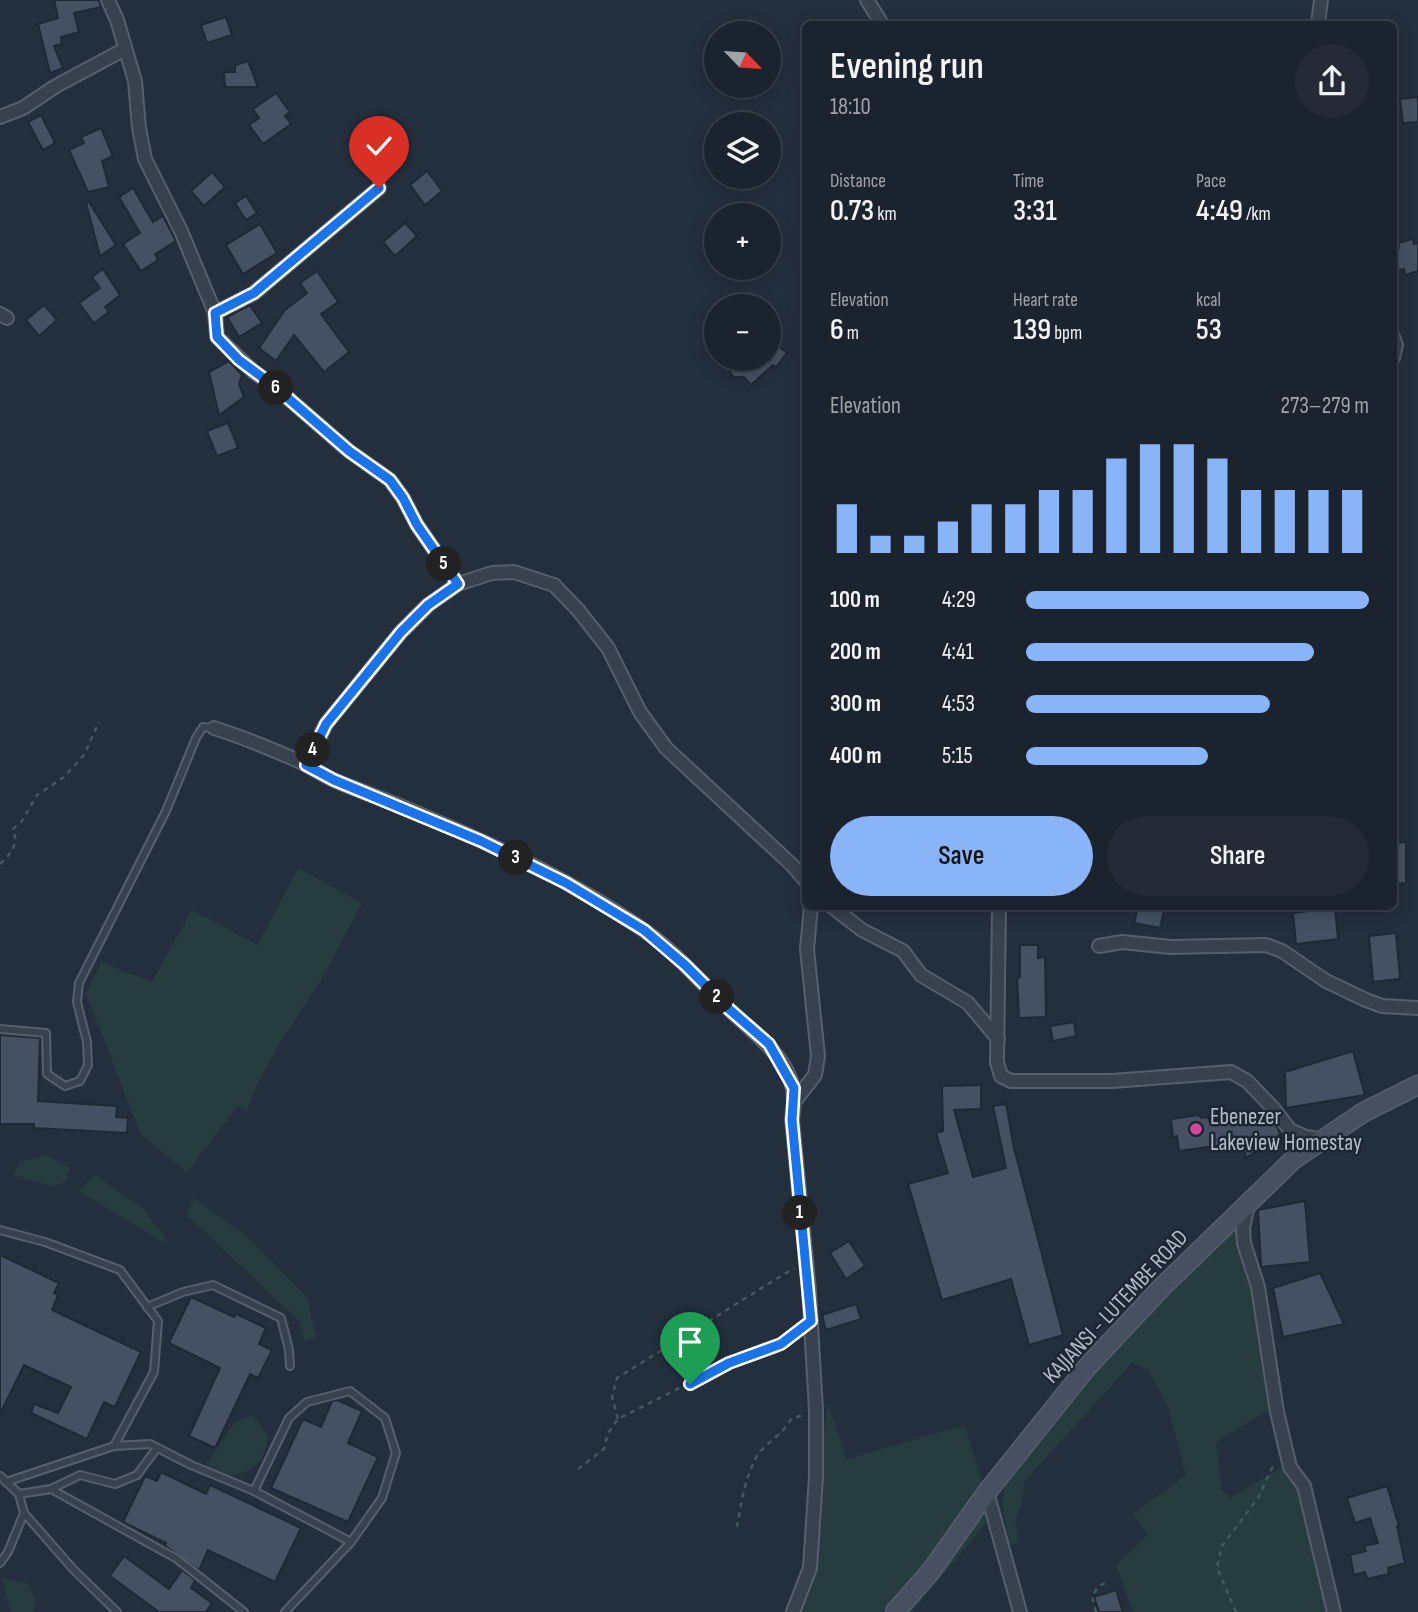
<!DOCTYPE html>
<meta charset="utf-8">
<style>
body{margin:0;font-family:"Sofia Sans Condensed",sans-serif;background:#242b36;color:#f1f3f6;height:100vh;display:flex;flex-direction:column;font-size:26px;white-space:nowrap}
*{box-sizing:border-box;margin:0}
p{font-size:23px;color:#a0a4aa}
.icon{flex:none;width:38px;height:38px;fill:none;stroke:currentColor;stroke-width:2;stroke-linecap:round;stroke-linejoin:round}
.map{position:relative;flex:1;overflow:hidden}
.panel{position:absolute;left:802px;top:21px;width:595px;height:889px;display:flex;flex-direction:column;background:#1b232e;border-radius:10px;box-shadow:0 4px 18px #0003,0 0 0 2px #39404a}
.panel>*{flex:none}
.needle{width:46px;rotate:115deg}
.fabs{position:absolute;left:704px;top:21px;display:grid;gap:14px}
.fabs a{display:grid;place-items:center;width:77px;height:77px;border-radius:50%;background:#1b232e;box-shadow:0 4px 18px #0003,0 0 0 2px #39404a;font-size:35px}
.pin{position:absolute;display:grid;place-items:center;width:60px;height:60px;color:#fff;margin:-72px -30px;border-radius:50% 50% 50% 0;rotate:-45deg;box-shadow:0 0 7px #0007}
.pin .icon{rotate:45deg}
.km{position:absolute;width:35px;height:35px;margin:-18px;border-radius:50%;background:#222;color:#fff;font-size:19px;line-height:35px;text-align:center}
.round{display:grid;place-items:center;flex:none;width:74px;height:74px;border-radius:37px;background:#242b36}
.summary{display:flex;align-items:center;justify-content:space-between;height:119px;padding:0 28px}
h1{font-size:38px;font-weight:600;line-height:52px}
.metrics{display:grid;grid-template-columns:repeat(3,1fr);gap:10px;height:119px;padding:7px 28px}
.metrics div{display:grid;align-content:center}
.metrics b{font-size:30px;font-weight:600}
.metrics small{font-size:19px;font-weight:400}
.metrics p{font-size:19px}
.chart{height:196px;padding:14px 28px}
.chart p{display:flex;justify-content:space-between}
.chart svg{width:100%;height:126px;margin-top:7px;stroke:#8ab4f8;stroke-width:6}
.action{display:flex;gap:14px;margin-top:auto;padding:14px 28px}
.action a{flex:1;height:80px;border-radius:42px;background:#8ab4f8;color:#111;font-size:28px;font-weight:600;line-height:80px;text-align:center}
.action a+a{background:#242b36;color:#f1f3f6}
ul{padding:0 28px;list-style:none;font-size:23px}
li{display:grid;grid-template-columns:112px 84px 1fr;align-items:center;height:52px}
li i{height:18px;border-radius:9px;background:#8ab4f8}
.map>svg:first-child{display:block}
.green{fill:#263c3f}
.building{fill:#455162;stroke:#1f2835;stroke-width:2}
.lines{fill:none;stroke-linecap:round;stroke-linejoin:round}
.lane-casing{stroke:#565f6c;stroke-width:10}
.street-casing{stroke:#565f6c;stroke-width:16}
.secondary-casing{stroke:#565f6c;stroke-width:21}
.path{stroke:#44595c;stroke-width:2.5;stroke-dasharray:5 5;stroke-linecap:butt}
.lane{stroke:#38414e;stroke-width:6}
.street{stroke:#38414e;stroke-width:12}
.secondary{stroke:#465061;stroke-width:18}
.route-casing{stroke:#fff;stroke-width:14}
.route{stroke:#1a73e8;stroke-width:9}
.hotel-dot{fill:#d1479c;stroke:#1d2633;stroke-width:2.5}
.labels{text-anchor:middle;stroke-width:5;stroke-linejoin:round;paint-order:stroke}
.poi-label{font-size:23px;fill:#b4bcc9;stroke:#1d2633;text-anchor:start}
.street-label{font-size:23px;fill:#b4bcc9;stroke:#1d2633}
</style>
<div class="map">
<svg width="1418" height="1612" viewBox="0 0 1418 1612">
<rect width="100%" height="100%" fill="#242f3e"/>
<g class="green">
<path d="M298 868 362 903C347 930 334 958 318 984 293 1026 262 1064 247 1111L238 1106 187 1172 141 1135 86 994 101 962 152 982 192 910 258 945Z"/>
<polygon points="45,1155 70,1168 64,1183 53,1187 14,1175 19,1162"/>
<polygon points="95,1175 144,1209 170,1246 79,1191"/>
<polygon points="194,1198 248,1237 308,1299 316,1337 305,1342 299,1321 187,1215"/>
<polygon points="1241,1221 1237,1239 1252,1281 1270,1409 1216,1442 1222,1490 1230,1498 1284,1466 1300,1493 1327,1612 1133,1612 1116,1565 1148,1534 1133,1514 1186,1475 1167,1404 1148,1370 1132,1363 1031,1474 1024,1483 1022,1503 1015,1521 1019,1542 1009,1546 1002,1504 1005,1486 1019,1465 1120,1342"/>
<polygon points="828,1404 847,1459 965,1425 983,1486 927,1564 882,1612 800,1612 816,1561 824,1433"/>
<path d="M253 1415 268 1437C263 1471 249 1471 219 1479L206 1465 234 1423Z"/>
<polygon points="985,1515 990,1518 991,1525 985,1524 912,1612 905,1612 967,1533"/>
<polygon points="2,1578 29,1584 36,1603 34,1612 11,1612"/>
</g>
<g class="building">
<polygon points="54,0 99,0 101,7 74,13 79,32 61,37 62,44 54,46 63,68 50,73 38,24 58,18"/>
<polygon points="226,17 232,35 207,43 201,25"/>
<polygon points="248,61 258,87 225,87 224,72 235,72 235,65"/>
<polygon points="276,93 290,112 285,116 291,124 263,144 249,125 259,118 253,109"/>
<polygon points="1418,97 1418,122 1403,123 1400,99"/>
<polygon points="41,115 55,143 43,150 28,122"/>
<polygon points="101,128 113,156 102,161 109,187 88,192 69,150 84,143 81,137"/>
<polygon points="427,171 442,191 425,205 410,185"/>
<polygon points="212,172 225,187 204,206 191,191"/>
<polygon points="133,188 153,222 163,216 176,241 155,254 158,260 141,271 123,244 140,233 119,197"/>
<polygon points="246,196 257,213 246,220 235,203"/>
<polygon points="89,202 116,245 100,256 86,203"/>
<polygon points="405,223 417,236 395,256 383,242"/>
<polygon points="260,224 277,253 243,274 226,245"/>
<polygon points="1413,239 1414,244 1418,243 1418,271 1405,275 1404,269 1396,271 1393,249 1399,248 1398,243"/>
<polygon points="103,269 120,295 105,307 109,312 94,323 79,303 100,288 92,277"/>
<polygon points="317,271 338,302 321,314 349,352 324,372 294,335 276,361 259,348 285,310 307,293 300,283"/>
<polygon points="44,305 57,320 39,336 26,320"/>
<polygon points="250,305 262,323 239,337 227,317"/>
<polygon points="768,337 787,353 776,367 773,365 751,385 744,377 733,377 723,359 768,359"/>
<polygon points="229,361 242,375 239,384 244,397 219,415 209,372"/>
<polygon points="228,423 238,448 217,456 207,431"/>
<polygon points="1406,842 1406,883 1393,884 1393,843"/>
<polygon points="1138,906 1165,906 1160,928 1134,923"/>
<polygon points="1335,908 1338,939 1296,944 1293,913"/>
<polygon points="1396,933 1400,979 1373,982 1369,936"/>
<polygon points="1020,945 1038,945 1038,958 1045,957 1046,1017 1019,1018 1017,978 1020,977"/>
<polygon points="1074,1022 1076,1036 1053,1041 1050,1026"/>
<polygon points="0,1035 40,1038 38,1101 117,1106 116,1117 128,1118 127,1133 34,1128 34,1124 0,1124"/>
<polygon points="1353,1051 1365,1095 1286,1108 1285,1072"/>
<polygon points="981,1085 981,1109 954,1110 973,1177 1006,1168 993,1106 1006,1104 1014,1148 1063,1335 1029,1345 1011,1279 942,1300 908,1184 948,1173 936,1133 943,1131 942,1086"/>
<polygon points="1236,1114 1267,1114 1278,1128 1280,1135 1246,1158 1243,1142 1179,1151 1177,1136 1173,1137 1171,1119 1199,1115 1201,1118 1208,1117 1209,1121 1237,1118"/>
<polygon points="1305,1201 1310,1262 1261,1267 1258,1210"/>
<polygon points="849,1241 865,1266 846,1279 830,1253"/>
<polygon points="0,1255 59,1283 54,1293 58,1295 52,1310 141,1352 115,1407 104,1402 87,1439 31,1413 34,1404 58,1413 71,1387 24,1365 0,1414"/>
<polygon points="1320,1273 1344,1324 1283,1337 1273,1288"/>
<polygon points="191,1297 234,1317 236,1314 266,1328 259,1344 272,1350 258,1378 250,1374 215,1448 189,1436 220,1368 169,1343"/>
<polygon points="856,1304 861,1319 826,1330 822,1315"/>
<polygon points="337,1400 362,1411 348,1443 378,1457 348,1522 271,1488 303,1419 321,1427 332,1401"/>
<polygon points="161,1472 206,1494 210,1485 301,1528 275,1582 208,1550 199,1570 165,1546 166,1543 123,1522 145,1476 157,1481"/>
<polygon points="1387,1486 1399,1526 1397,1526 1405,1563 1388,1568 1389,1574 1367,1579 1365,1572 1354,1575 1350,1555 1366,1551 1364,1546 1378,1543 1370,1518 1355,1523 1347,1498"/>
<polygon points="124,1556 169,1589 182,1570 195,1580 191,1588 212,1603 206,1612 159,1612 110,1576"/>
<polygon points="1116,1590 1123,1612 1099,1612 1094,1597"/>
</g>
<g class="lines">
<g class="lane-casing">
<g id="lane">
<polyline points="0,1029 46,1033 47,1074 65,1086 80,1081 88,1065 87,1042 77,1002 79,983 166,811 196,738 203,727 214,728"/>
<polyline points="0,1230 45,1242 120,1270 158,1321 154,1372 114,1446"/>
<polyline points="147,1307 183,1292 213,1285 281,1318 289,1350 290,1366"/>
<polyline points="0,1476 19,1494 24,1513 73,1569 117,1612"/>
<polyline points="6,1482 114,1446 150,1444 191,1465 254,1491 351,1542"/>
<polyline points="51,1489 80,1475 115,1484 137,1475 157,1448"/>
<polyline points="254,1491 289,1418 307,1402 350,1391 385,1418 396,1453 382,1498 351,1542 285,1612"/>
<polyline points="19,1494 51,1489 177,1559 244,1612"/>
<polyline points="0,1563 8,1552 24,1513"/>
</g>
</g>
<g class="street-casing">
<g id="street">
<polyline points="108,0 117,20 135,81 139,128 145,159 181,231 215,313 217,337 254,372 274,386 349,451 390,480 403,498 417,525 458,584"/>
<polyline points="867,0 882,24"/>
<polyline points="1318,24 1321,0"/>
<polyline points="0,117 23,108 56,86 125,49"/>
<polyline points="215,313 254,293 379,188"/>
<polyline points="0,314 7,318"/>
<polyline points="1393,337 1396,345 1393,358"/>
<path d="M214 728C245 738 274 750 303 763 314 769 324 776 336 781 365 793 395 803 424 816 500 848 578 884 645 931 677 953 702 984 730 1010 757 1036 795 1061 794 1102"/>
<polyline points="306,765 326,724 401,632 428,605 458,584 492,573 514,572 554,585 578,610 608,648 640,712 666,748 792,865 805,880"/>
<polyline points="831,906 862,930 903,951 921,975 968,1003 998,1039"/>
<polyline points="999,906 997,1062 1001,1076 1011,1081 1112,1081 1231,1072 1247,1081 1274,1109 1290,1130 1306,1137 1323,1140"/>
<polyline points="1099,946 1122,942 1171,947 1266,945 1282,951 1326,981 1366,1000 1382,1006 1418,1008"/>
<polyline points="1248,1205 1243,1228 1244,1243 1258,1287 1277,1412 1290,1467 1304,1486 1334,1612"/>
<polyline points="987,1492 1020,1612"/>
<polyline points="793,1612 810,1568 816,1477 816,1410 809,1290 792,1120 794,1102 815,1075 818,1056 807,949 811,906"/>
</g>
</g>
<g class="secondary-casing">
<polyline id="secondary" points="895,1612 931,1571 987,1492 1088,1366 1162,1287 1294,1159 1364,1112 1418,1085"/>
</g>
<g class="path">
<path d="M0 864C11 854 19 844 13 829L22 821 37 795 64 777 84 755 99 722"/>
<polyline points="618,1419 612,1397 617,1378 794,1268"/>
<polyline points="578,1469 604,1449 608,1433 618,1419 729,1363 781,1344 797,1332"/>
<path d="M737 1527C741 1503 745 1478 757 1456 766 1442 783 1435 791 1419L803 1415"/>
<polyline points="1096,1612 1092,1596 1099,1586 1108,1582"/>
<polyline points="1236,1612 1217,1568 1222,1546 1258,1498 1274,1464"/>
</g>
<use href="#lane" class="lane"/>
<use href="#street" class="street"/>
<use href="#secondary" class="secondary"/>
</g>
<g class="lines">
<g class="route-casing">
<polyline id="route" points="379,188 254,293 215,313 217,337 239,360 274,386 349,451 390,480 403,498 417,525 458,584 428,605 401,632 326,724 306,765 334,780 481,841 566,883 644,930 685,965 730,1010 769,1044 794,1088 792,1120 811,1321 781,1344 729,1363 690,1384"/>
</g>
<use href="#route" class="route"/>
</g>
<circle class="hotel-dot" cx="1196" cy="1129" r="7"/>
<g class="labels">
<g class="poi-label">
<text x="1210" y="1124">Ebenezer<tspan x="1210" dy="26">Lakeview Homestay</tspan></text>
</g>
<g class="street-label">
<text transform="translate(1115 1306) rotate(-47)" y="8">KAJJANSI - LUTEMBE ROAD</text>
</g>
</g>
</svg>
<div class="fabs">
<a><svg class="needle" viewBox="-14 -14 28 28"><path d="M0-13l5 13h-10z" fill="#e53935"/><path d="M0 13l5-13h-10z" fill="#a0a4aa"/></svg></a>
<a><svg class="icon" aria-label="layers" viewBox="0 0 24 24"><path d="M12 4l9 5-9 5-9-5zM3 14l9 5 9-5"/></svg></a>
<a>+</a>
<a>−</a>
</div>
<div class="pin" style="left:690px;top:1384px;background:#1e9e55"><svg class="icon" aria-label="arrive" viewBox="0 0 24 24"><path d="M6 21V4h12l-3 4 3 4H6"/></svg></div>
<div class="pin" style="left:379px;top:188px;background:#d93025"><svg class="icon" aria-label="check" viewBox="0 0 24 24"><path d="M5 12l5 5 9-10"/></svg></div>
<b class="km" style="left:800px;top:1213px">1</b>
<b class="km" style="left:717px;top:997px">2</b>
<b class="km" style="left:516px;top:858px">3</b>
<b class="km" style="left:313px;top:750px">4</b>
<b class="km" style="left:444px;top:564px">5</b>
<b class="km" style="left:276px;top:388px">6</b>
<section class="panel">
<div class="summary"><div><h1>Evening run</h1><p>18:10</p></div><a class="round"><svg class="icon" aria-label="share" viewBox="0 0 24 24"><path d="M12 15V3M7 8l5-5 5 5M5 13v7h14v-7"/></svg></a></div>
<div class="metrics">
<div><p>Distance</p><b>0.73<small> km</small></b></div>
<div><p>Time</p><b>3:31</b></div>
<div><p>Pace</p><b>4:49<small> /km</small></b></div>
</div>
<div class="metrics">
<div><p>Elevation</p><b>6<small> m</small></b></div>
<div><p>Heart rate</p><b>139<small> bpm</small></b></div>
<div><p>kcal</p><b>53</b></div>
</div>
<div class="chart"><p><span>Elevation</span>273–279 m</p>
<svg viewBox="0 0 160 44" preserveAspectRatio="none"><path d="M5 44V27M15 44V38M25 44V38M35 44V33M45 44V27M55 44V27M65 44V22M75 44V22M85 44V11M95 44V6M105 44V6M115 44V11M125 44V22M135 44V22M145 44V22M155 44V22"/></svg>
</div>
<ul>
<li><b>100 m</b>4:29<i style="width:100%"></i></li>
<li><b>200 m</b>4:41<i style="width:84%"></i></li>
<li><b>300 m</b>4:53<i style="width:71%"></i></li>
<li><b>400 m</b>5:15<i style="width:53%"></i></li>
</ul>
<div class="action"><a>Save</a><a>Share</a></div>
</section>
</div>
